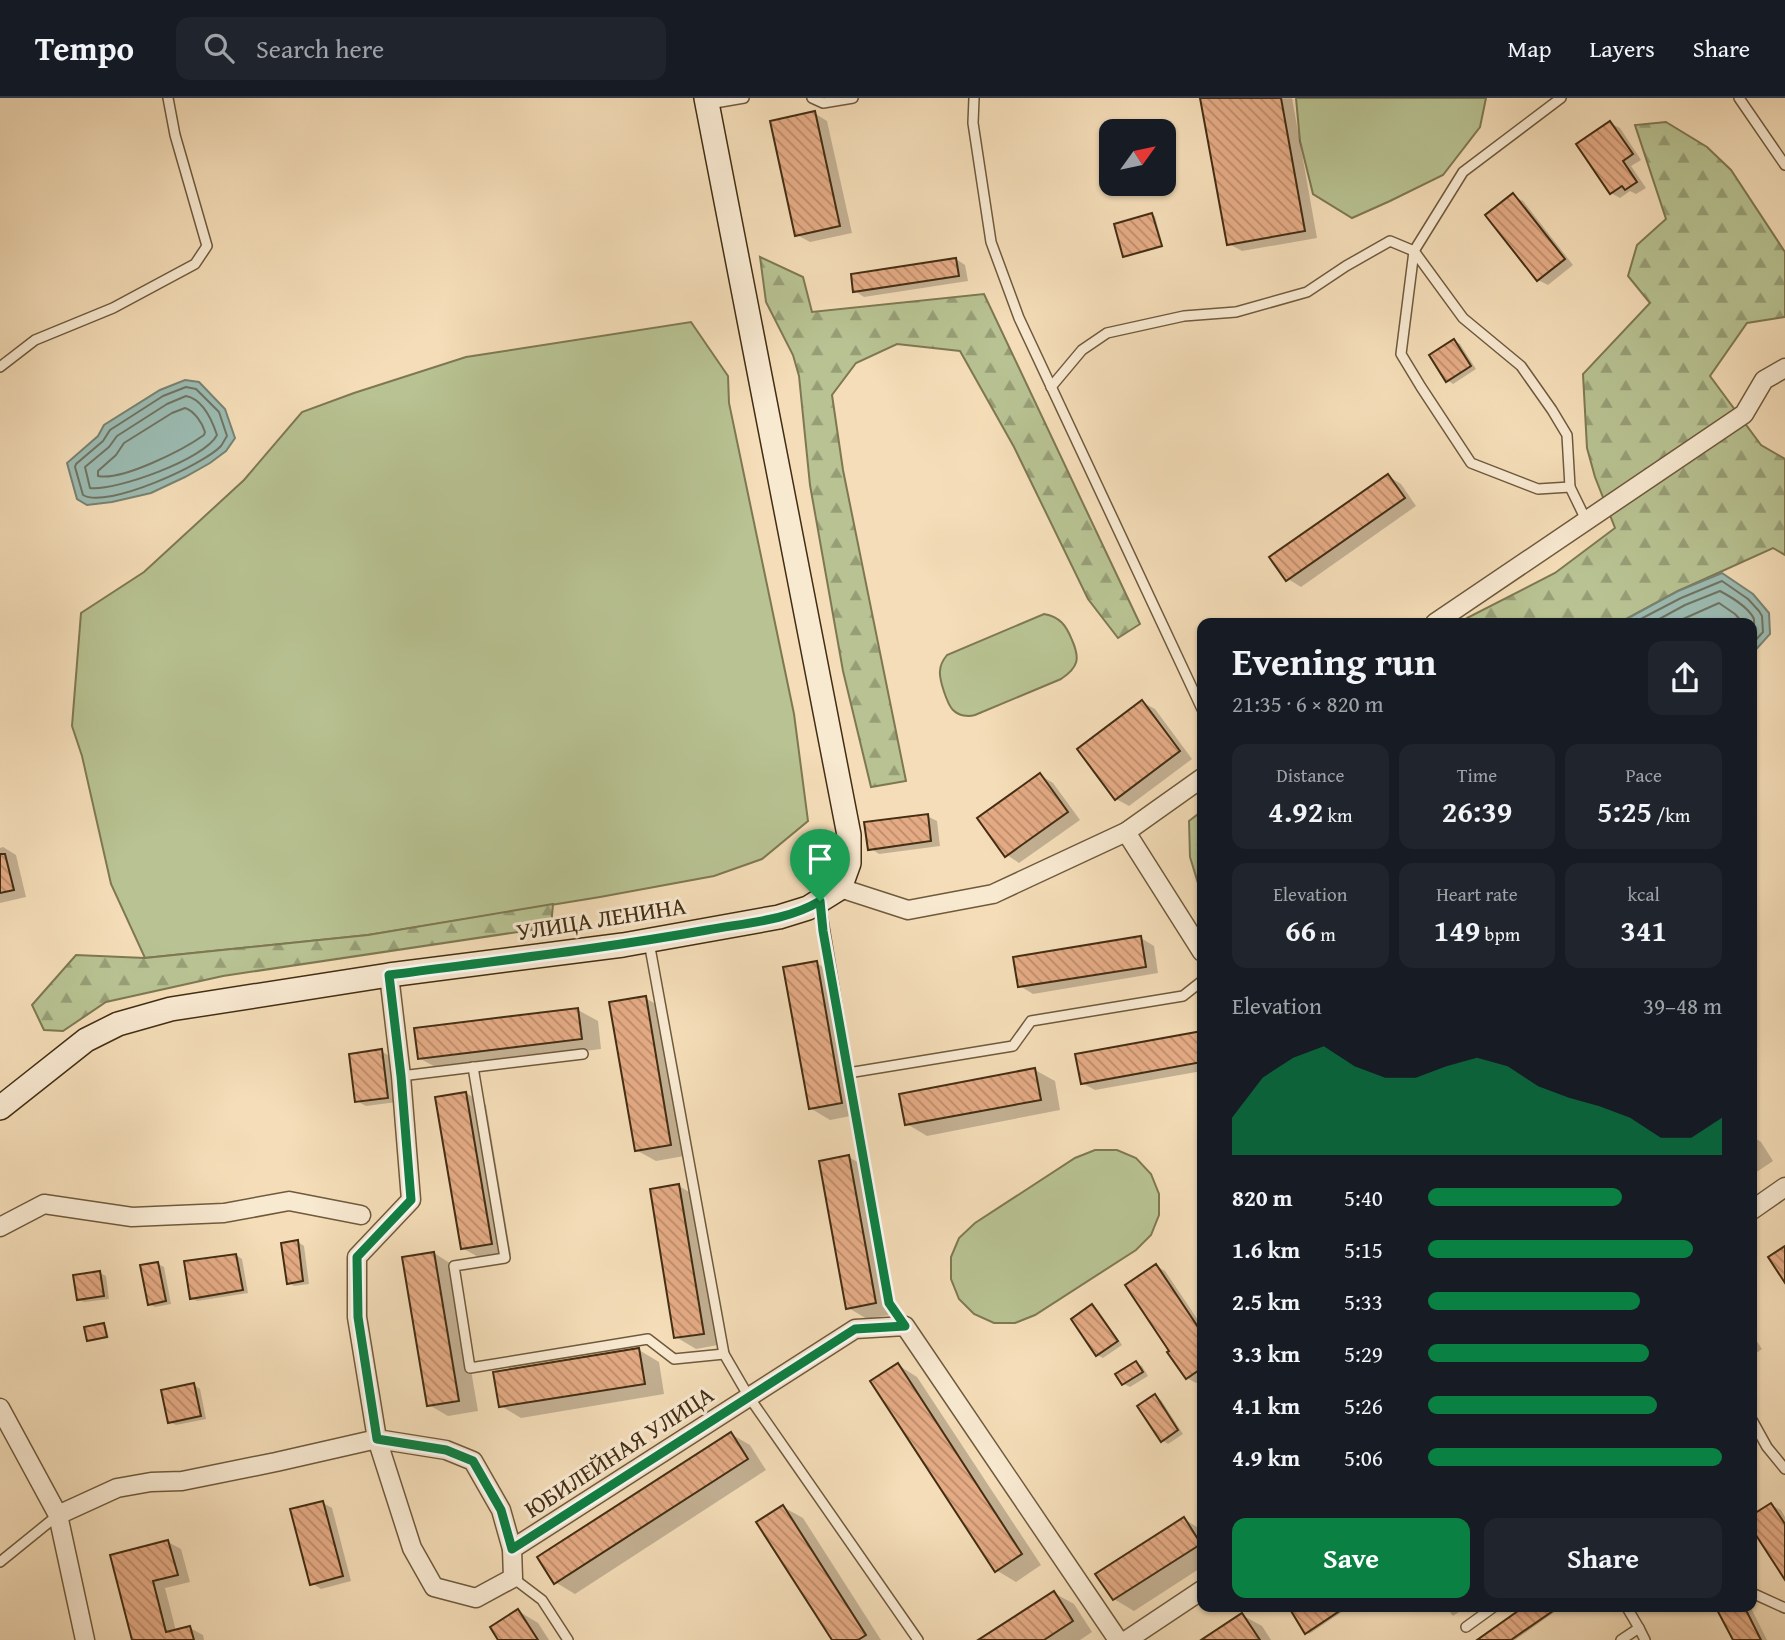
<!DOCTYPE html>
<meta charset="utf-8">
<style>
body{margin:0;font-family:"Gentium Book Plus",serif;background:#20242c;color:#f1f3f6;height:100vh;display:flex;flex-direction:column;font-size:26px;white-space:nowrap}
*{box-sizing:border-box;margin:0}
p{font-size:23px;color:#9ea1a6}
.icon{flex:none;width:38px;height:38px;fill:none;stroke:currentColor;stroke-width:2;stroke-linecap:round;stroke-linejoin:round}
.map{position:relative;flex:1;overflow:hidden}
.sheet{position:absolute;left:1197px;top:520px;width:560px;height:994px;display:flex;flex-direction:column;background:#171b24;border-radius:14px;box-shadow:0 2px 5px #0004}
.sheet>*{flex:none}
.needle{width:46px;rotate:57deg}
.controls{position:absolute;left:1099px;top:21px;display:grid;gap:14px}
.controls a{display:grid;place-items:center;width:77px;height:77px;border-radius:14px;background:#171b24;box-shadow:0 2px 5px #0004;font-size:35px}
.pin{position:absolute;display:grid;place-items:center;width:60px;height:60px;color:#fff;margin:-72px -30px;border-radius:50% 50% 50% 0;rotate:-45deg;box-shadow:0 0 7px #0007}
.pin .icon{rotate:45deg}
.round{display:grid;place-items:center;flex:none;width:74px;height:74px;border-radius:14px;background:#20242c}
.overview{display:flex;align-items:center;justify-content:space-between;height:119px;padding:0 35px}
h1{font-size:38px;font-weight:600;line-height:52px}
.stats{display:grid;grid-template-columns:repeat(3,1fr);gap:10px;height:119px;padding:7px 35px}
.stats div{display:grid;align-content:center;border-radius:14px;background:#20242c;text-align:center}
.stats b{font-size:30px;font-weight:600}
.stats small{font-size:19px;font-weight:400}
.stats p{font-size:19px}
.chart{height:196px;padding:14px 35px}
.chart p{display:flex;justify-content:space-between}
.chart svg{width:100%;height:126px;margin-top:7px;fill:#0b8043;opacity:.7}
.cta{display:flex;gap:14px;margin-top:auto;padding:14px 35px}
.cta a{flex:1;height:80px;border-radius:14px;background:#0b8043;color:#fff;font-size:28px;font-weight:600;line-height:80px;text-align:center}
.cta a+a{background:#20242c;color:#f1f3f6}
ul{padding:0 35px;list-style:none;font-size:23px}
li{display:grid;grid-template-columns:112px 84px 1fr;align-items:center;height:52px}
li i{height:18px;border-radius:9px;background:#0b8043}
header{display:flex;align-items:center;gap:42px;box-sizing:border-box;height:98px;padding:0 35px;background:#171b24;border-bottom:2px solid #363941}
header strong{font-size:33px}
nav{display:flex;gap:38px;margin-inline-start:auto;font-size:24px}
.search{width:490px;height:63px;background:#20242c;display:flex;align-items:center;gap:18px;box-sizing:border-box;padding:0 24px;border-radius:14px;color:#9ea1a6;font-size:26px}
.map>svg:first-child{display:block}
.green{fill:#b8c292;stroke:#7e7852;stroke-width:2}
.forest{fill:url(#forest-firs);stroke:#7e7852;stroke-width:2}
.water{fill:#9cbbb2;stroke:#788372;stroke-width:2}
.shadow{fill:#0003}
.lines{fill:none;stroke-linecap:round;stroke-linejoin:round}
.shore{stroke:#707462;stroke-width:2}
.building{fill:url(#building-back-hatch);stroke:#432e13;stroke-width:2}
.lane-casing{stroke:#6f5a3c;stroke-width:12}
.street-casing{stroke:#6f5a3c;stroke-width:21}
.secondary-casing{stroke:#432e13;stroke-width:26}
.lane{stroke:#f8e9d1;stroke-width:9}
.street{stroke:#f8e9d1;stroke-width:18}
.secondary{stroke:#f8e9d1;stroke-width:23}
.route-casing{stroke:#fff;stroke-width:14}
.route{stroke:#0b8043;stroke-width:9}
.labels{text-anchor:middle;stroke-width:6;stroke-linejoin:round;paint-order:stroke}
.street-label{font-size:24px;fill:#432e13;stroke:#f8e9d1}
</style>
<header>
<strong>Tempo</strong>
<div class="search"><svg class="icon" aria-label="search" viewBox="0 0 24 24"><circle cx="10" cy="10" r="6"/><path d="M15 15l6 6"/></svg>Search here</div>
<nav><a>Map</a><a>Layers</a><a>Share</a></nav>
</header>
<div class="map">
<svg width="1785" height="1542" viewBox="0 0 1785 1542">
<defs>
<pattern id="forest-firs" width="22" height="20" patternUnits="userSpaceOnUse" patternTransform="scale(1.75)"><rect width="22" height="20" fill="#b8c292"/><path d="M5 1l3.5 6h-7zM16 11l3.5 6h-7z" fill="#979e76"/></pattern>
<pattern id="building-back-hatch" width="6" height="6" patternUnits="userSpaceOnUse" patternTransform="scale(1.75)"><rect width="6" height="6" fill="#e5ab85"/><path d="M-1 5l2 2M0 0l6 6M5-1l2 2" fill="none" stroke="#bb8c6c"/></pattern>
</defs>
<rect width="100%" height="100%" fill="#f4ddb8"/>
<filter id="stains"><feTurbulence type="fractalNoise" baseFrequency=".00286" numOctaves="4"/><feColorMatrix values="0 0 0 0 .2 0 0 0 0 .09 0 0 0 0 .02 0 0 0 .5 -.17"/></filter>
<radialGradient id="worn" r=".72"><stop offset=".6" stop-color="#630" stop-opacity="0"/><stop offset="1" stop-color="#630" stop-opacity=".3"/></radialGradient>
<g class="green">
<polygon points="1296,0 1486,0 1480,29 1443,77 1390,103 1352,120 1313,96 1300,43"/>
<polygon points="691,224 728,278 729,305 794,616 808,723 762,761 714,778 600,799 368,837 145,860 111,786 82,658 72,628 81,515 144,474 244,382 302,314 354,295 466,259"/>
<path d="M1044 516C1060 519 1066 527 1072 542 1080 560 1079 569 1061 581L975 617C968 619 959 618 953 612 947 606 939 581 940 573 940 567 943 562 947 557Z"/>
<polygon points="1095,1052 1117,1052 1136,1060 1151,1076 1159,1096 1159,1117 1151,1137 1136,1152 1035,1217 1015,1225 994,1225 974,1216 959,1201 951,1181 951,1159 959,1140 975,1125 1075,1060"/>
</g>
<g class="forest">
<polygon points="1666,24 1707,49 1731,72 1785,154 1785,219 1747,225 1710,278 1761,347 1785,361 1785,457 1773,450 1678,493 1619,525 1465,525 1467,520 1555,475 1615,430 1595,379 1587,350 1583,276 1650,205 1628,178 1637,147 1666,121 1635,27"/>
<polygon points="760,159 803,179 812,214 984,196 1140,526 1118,540 1088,501 1014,349 960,253 897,246 856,265 832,297 843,372 906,683 871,689 843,573 810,387 799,278 793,257 766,204"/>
<polygon points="1202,713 1202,798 1190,759 1189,723"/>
<polygon points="553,806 551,829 223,878 106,904 63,933 44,932 32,907 76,857 145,860 368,837"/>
</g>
<g class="water">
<polygon points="185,282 199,284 225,311 235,340 226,353 210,365 185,379 151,395 112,404 87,407 77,401 67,365 98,338 104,327 160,292"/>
<polygon points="1722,475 1753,496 1769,515 1770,536 1752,556 1752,525 1619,525 1678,493"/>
</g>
<g class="shadow">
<polygon points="1205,0 1292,0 1317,140 1242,153 1229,146"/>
<polygon points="814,15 827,23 852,135 810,144 797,137"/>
<polygon points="1610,25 1620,30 1641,62 1631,68 1646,90 1636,96 1630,93 1620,100 1611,95"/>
<polygon points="1513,98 1523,103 1573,167 1548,187 1538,182 1488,117"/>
<polygon points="1152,117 1155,118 1163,149 1127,159 1125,157"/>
<polygon points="956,161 965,167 968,183 864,199 855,193"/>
<polygon points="1454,243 1460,246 1476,271 1453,286 1447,282"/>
<polygon points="1388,378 1401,386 1416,408 1301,489 1288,481"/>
<polygon points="1142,604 1155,611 1192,661 1129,708 1116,701"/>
<polygon points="1040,677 1053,685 1080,722 1019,765 1007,757"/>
<polygon points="927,718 937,723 940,748 879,756 870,750"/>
<polygon points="3,749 16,757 26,799 0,805 0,750"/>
<polygon points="1141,840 1154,848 1158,875 1033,896 1020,888"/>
<polygon points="816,865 836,876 861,1016 830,1022 810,1010"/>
<polygon points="645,900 665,911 690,1057 656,1063 636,1052"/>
<polygon points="578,912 598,923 601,951 439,971 419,960"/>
<polygon points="1202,935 1202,973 1095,992 1082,985 1077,957"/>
<polygon points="381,953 391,959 397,1004 366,1008 357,1003"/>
<polygon points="1035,972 1055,983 1060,1012 927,1038 907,1026"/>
<polygon points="466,995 486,1007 511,1157 482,1161 462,1150"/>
<polygon points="1752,1035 1755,1040 1761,1044 1773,1063 1752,1077"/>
<polygon points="849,1059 869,1071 895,1216 867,1221 847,1209"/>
<polygon points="679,1088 699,1100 723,1246 696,1251 676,1239"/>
<polygon points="298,1144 304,1148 309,1186 294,1188 288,1184"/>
<polygon points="434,1155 453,1167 478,1313 448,1318 429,1307"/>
<polygon points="236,1157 242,1161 248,1195 197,1203 191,1200"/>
<polygon points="158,1166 164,1169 171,1206 155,1209 149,1206"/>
<polygon points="1156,1168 1165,1173 1202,1228 1202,1281 1196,1285 1187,1280"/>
<polygon points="100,1175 106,1178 109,1201 84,1204 78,1201"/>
<polygon points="1093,1208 1098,1212 1122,1247 1103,1260 1097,1257"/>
<polygon points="104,1227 106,1228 109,1240 91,1243 89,1242"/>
<polygon points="1752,1236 1762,1251 1752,1258"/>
<polygon points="639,1252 659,1264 664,1296 521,1320 501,1308"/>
<polygon points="1136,1265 1142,1268 1148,1278 1130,1289 1124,1286"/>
<polygon points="898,1267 917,1279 1041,1467 1016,1484 996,1472"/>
<polygon points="194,1287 200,1291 206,1321 176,1327 170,1324"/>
<polygon points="1155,1298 1161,1302 1183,1336 1168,1346 1162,1342"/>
<polygon points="731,1336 750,1347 766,1372 575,1496 555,1484"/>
<polygon points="323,1405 332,1410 351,1483 321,1491 312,1485"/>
<polygon points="1771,1407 1781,1412 1785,1419 1785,1479 1752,1428 1752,1419"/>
<polygon points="783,1409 803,1420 881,1542 834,1542"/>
<polygon points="1184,1421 1202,1432 1202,1469 1134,1513 1114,1501"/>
<polygon points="168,1444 181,1451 190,1484 165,1490 176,1533 190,1530 203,1537 204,1542 134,1542 112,1458"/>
<polygon points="1054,1495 1074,1506 1092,1534 1080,1542 981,1542"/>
<polygon points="1290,1508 1351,1508 1309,1536"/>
<polygon points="1445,1508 1468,1508 1453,1518"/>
<polygon points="1528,1508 1563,1508 1515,1542 1480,1542"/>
<polygon points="1717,1508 1750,1508 1767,1542 1735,1542"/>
<polygon points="518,1513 538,1525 549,1542 500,1542"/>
<polygon points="1242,1517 1262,1528 1271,1542 1204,1542"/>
</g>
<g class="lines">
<g class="shore">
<path d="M186 289 196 291 219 314 227 338C225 341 223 345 221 348 203 367 107 411 83 397L75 369 76 366 103 343 110 332 163 298Z"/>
<path d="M186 298C202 301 212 322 217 337 205 361 116 393 90 390L85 369 109 349 117 338 167 306Z"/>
<path d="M185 310C194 313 202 324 205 334L204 337C183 352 122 383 98 378V373L116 357 124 345 172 315Z"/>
<polyline points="1633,525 1681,500 1722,483 1748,501 1759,513 1762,518 1763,534 1752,546"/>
<path d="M1652 525 1685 507 1720 493C1731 499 1749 509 1754 521 1755 526 1753 529 1752 533"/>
<polyline points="1674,525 1719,505 1735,516 1743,525"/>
</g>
</g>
<g class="building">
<polygon points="1200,0 1281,0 1305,133 1227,147"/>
<polygon points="815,13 840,128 795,138 770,23"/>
<polygon points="1610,23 1633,56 1623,63 1637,84 1625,92 1622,88 1610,96 1576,46"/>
<polygon points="1513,95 1565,161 1537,183 1485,117"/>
<polygon points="1152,115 1162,148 1123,159 1114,126"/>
<polygon points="956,160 959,178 853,194 851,176"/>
<polygon points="1454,241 1471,268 1446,284 1429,257"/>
<polygon points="1388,376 1405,400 1286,483 1269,459"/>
<polygon points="1142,602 1180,653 1115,702 1077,651"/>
<polygon points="1040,675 1068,714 1005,759 977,720"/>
<polygon points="928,716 931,743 868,752 864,724"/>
<polygon points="0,756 5,756 14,792 0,795"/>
<polygon points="1141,838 1146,869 1018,889 1013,859"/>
<polygon points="817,863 842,1005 809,1011 783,869"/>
<polygon points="646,898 671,1047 635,1053 609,904"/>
<polygon points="578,910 582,941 418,961 414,930"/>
<polygon points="1202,933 1202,964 1081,986 1075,956"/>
<polygon points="382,951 388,1000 355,1004 349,956"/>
<polygon points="1035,970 1041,1002 905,1027 899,996"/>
<polygon points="466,994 492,1146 461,1151 435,999"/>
<polygon points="849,1057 876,1205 846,1211 819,1063"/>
<polygon points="679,1086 704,1236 674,1240 650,1091"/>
<polygon points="298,1142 303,1183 287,1186 281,1145"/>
<polygon points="1785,1148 1785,1185 1768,1159"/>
<polygon points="434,1154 459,1303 427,1308 402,1159"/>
<polygon points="236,1156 243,1192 190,1201 184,1163"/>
<polygon points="158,1164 166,1203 148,1207 140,1167"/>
<polygon points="1156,1166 1202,1235 1202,1270 1186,1281 1167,1254 1169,1253 1125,1187"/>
<polygon points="100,1173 104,1198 77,1202 73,1177"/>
<polygon points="1092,1206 1118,1243 1096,1258 1071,1221"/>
<polygon points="104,1225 107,1239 87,1243 84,1229"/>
<polygon points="639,1250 645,1286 499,1309 493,1274"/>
<polygon points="1136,1263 1143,1274 1122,1287 1115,1276"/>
<polygon points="898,1265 1022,1456 995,1474 870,1283"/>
<polygon points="194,1285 201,1318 168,1325 161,1292"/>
<polygon points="1155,1296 1178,1332 1161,1344 1137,1308"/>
<polygon points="731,1334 748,1361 554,1486 537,1459"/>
<polygon points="323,1403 343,1478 310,1487 290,1411"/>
<polygon points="1771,1405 1785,1426 1785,1482 1752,1431 1752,1417"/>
<polygon points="783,1407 866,1537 858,1542 832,1542 756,1424"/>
<polygon points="1184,1419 1201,1446 1113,1502 1095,1476"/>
<polygon points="168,1442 178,1477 153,1483 166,1534 190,1528 194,1542 132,1542 110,1457"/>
<polygon points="1054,1493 1073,1523 1044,1542 978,1542"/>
<polygon points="1288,1508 1347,1508 1305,1536"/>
<polygon points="1525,1508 1560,1508 1511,1542 1477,1542"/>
<polygon points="1715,1508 1744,1508 1761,1542 1733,1542"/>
<polygon points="518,1511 538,1542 498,1542 490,1529"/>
<polygon points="1242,1515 1260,1542 1201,1542"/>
</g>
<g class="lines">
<g class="lane-casing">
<g id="lane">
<polyline points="812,0 823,5 853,0"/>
<polyline points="974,0 973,25 991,144 1019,220 1202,611"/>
<polyline points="1561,0 1463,74 1414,153 1401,256 1421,289 1471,365 1538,391 1570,389"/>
<polyline points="1739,0 1785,67"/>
<polyline points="709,6 744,0"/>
<polyline points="0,269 35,242 113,210 195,166 207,148 175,37 168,0"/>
<polyline points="1051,289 1082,252 1107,235 1184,218 1236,214 1307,194 1346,168 1390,143 1414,153 1463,220 1521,268 1552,312 1567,337 1570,389 1587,424"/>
<polyline points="820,804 848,975 1013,948 1031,923 1183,898 1202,883"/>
<polyline points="649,844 724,1256 749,1299 918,1542"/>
<polyline points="473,969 505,1160 454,1168 470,1270 648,1241 674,1261 724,1256"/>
<polyline points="848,975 889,1205 904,1227"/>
<polyline points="401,978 583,956"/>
<polyline points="1752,1322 1767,1349 1785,1371"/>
<polyline points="0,1464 58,1417"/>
<polyline points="513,1480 542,1502 568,1542"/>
<polyline points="1752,1495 1785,1510"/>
<polyline points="1466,1529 1495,1508"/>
<polyline points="1639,1530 1645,1542"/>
<polyline points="1621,1542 1639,1530 1626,1508"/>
</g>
</g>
<g class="street-casing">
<g id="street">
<polyline points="1435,525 1744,316 1764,282 1785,270"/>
<polyline points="1126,734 1202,854"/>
<polyline points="840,790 908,812 993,796 1126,734 1202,680"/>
<polyline points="1752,1112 1785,1089"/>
<polyline points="0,1129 44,1106 132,1119 224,1115 289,1103 361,1117"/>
<polyline points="0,1310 58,1417 85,1542"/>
<polyline points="58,1417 117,1390 151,1384 182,1383 276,1364 377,1341 446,1352 473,1363 501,1412 512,1451 513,1480 476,1500 434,1489 412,1450 377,1341 357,1219 357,1159 411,1102 401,978 389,877"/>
<polyline points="512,1451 855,1231 905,1228 1118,1542"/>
<polyline points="1127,1542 1202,1492"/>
</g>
</g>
<g class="secondary-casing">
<polyline id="secondary" points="0,1010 86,942 118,926 171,911 389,877 623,847 779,819 808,810 840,790 849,765 849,737 706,0"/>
</g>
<use href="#lane" class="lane"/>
<use href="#street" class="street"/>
<use href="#secondary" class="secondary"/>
</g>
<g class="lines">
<g class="route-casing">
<path id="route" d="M820 803 823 833 889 1205 905 1228 855 1231 512 1451 501 1412 473 1363 446 1352 377 1341 358 1219 357 1159 411 1102 401 978 389 877C495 863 601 851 707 832 744 825 787 823 820 803Z"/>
</g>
<use href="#route" class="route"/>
</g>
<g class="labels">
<g class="street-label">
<text transform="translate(601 821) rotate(-9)" y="8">УЛИЦА ЛЕНИНА</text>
<text transform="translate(619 1354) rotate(-33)" y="8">ЮБИЛЕЙНАЯ УЛИЦА</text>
</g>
</g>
<rect width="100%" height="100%" filter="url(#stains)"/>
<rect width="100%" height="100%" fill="url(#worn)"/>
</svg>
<div class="controls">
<a><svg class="needle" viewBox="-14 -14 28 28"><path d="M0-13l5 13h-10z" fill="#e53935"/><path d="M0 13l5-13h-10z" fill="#9ea1a6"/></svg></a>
</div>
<div class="pin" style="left:820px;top:803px;background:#1e9e55"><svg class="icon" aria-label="arrive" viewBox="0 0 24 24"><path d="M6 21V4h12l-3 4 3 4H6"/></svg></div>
<section class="sheet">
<div class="overview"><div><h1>Evening run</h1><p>21:35 · 6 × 820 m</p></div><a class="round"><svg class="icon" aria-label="share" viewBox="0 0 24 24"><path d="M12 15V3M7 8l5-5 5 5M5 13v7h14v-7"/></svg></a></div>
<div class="stats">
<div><p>Distance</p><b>4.92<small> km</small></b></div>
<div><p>Time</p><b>26:39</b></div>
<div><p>Pace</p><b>5:25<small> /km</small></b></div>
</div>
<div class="stats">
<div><p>Elevation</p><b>66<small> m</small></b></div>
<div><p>Heart rate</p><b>149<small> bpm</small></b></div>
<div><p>kcal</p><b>341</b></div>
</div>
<div class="chart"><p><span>Elevation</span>39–48 m</p>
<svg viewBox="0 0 160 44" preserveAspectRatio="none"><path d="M0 44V31L10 17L20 10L30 6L40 13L50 17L60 17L70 13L80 10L90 13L100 20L110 24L120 27L130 31L140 38L150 38L160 31V44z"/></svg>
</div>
<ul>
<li><b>820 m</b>5:40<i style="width:66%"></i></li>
<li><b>1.6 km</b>5:15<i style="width:90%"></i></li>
<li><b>2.5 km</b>5:33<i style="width:72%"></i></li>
<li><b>3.3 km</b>5:29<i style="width:75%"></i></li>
<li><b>4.1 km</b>5:26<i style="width:78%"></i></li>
<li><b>4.9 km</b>5:06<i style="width:100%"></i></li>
</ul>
<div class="cta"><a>Save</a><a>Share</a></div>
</section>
</div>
